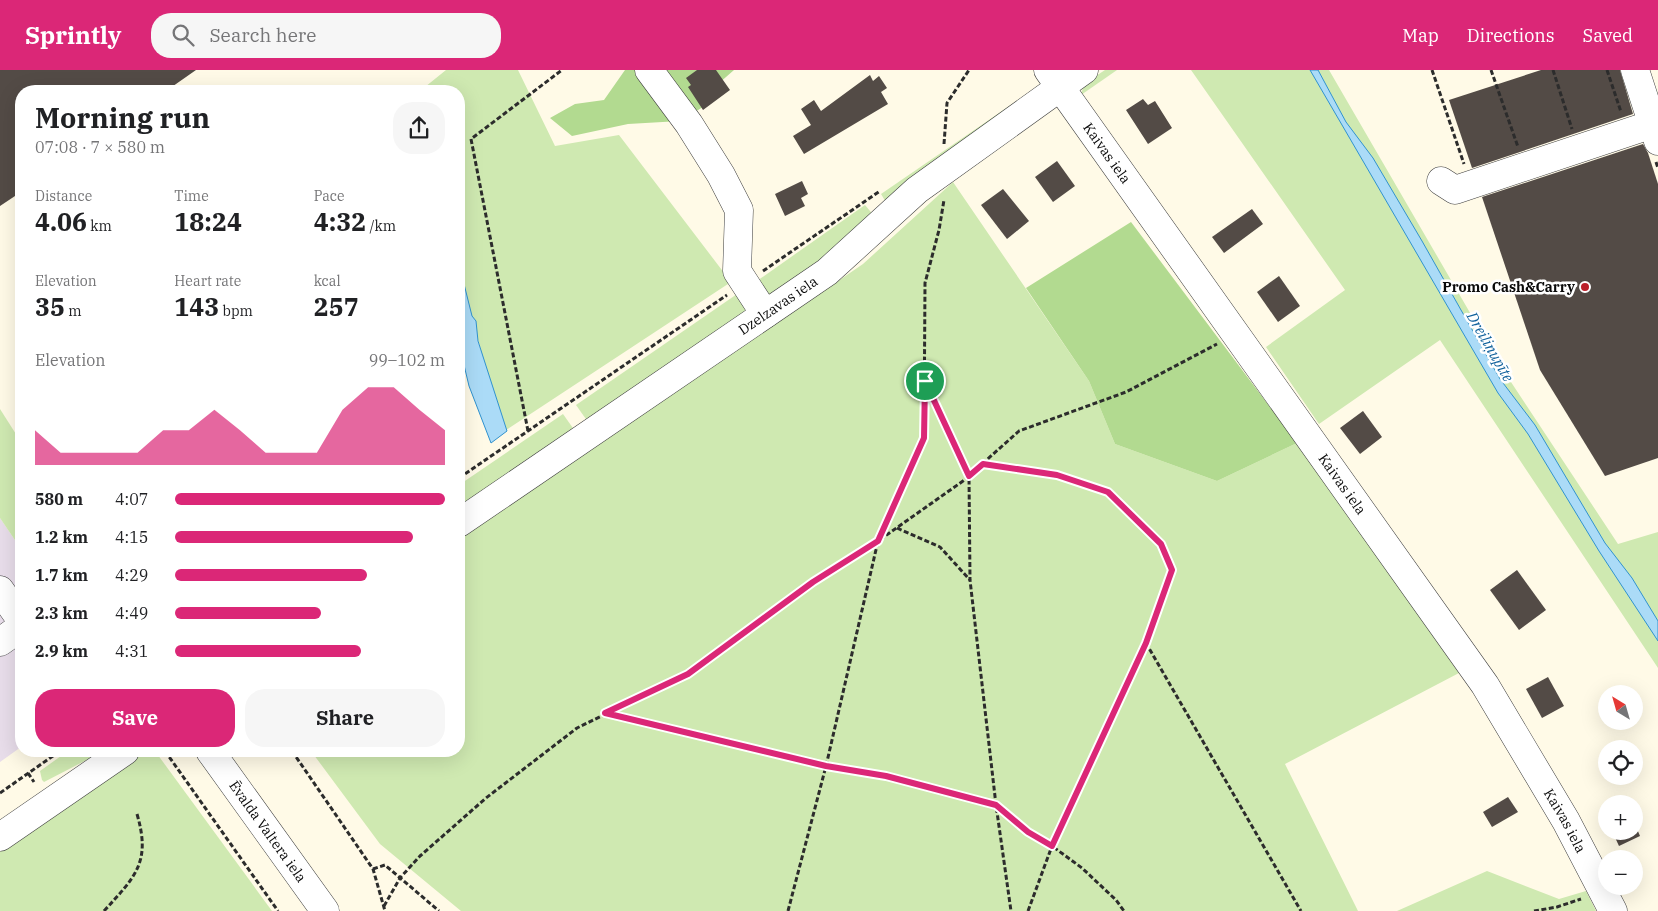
<!DOCTYPE html>
<meta charset="utf-8">
<style>
body{margin:0;font-family:"IBM Plex Serif",serif;background:#f6f6f6;color:#202124;height:100vh;display:flex;flex-direction:column;font-size:19px;white-space:nowrap}
*{box-sizing:border-box;margin:0}
p{font-size:16px;color:#757577}
.icon{flex:none;width:28px;height:28px;fill:none;stroke:currentColor;stroke-width:2;stroke-linecap:round;stroke-linejoin:round}
.map{position:relative;flex:1;overflow:hidden}
.side{position:absolute;left:15px;top:15px;width:450px;height:672px;display:flex;flex-direction:column;background:#fff;border-radius:20px;box-shadow:0 5px 20px #0002}
.side>*{flex:none}
.needle{width:32px;rotate:323deg}
.buttons{position:absolute;left:1598px;top:615px;display:grid;gap:10px}
.buttons a{display:grid;place-items:center;width:45px;height:45px;border-radius:50%;background:#fff;box-shadow:0 5px 20px #0002;font-size:25px}
.pin{position:absolute;display:grid;place-items:center;width:42px;height:42px;color:#fff;margin:-21px;border:2px solid #fff;border-radius:50%;box-shadow:0 1px 5px #0007}
.round{display:grid;place-items:center;flex:none;width:52px;height:52px;border-radius:20px;background:#f6f6f6}
.overview{display:flex;align-items:center;justify-content:space-between;height:85px;padding:0 20px}
h1{font-size:28px;font-weight:700;line-height:38px}
.figures{display:grid;grid-template-columns:repeat(3,1fr);gap:8px;height:85px;padding:5px 20px}
.figures div{display:grid;align-content:center}
.figures b{font-size:25px;font-weight:700}
.figures small{font-size:14px;font-weight:400}
.figures p{font-size:14px}
.chart{height:140px;padding:10px 20px}
.chart p{display:flex;justify-content:space-between}
.chart svg{width:100%;height:90px;margin-top:5px;fill:#db2777;opacity:.7}
.primary-button{display:flex;gap:10px;margin-top:auto;padding:10px 20px}
.primary-button a{flex:1;height:58px;border-radius:20px;background:#db2777;color:#fff;font-size:20px;font-weight:700;line-height:58px;text-align:center}
.primary-button a+a{background:#f6f6f6;color:#202124}
ul{padding:0 20px;list-style:none;font-size:16px}
li{display:grid;grid-template-columns:80px 60px 1fr;align-items:center;height:38px}
li i{height:12px;border-radius:6px;background:#db2777}
header{display:flex;align-items:center;gap:30px;box-sizing:border-box;height:70px;padding:0 25px;background:#db2777;color:#fff}
header strong{font-size:24px}
nav{display:flex;gap:28px;margin-inline-start:auto;font-size:18px}
.search{width:350px;height:45px;background:#f6f6f6;display:flex;align-items:center;gap:12px;box-sizing:border-box;padding:0 18px;border-radius:20px;color:#757577;font-size:19px}
.map>svg:first-child{display:block}
.industrial{fill:#e8ddea}
.green{fill:#cfe9b1}
.forest{fill:#b2da90}
.water{fill:#abdbf7;stroke:#3092cf}
.building{fill:#534b46}
.lines{fill:none;stroke-linecap:round;stroke-linejoin:round}
.minor-casing{stroke:#3d3d3d;stroke-width:29}
.path{stroke:#2c2c2c;stroke-width:3;stroke-dasharray:5 2.5;stroke-linecap:butt}
.minor{stroke:#fff;stroke-width:28}
.route-casing{stroke:#fff;stroke-width:10}
.route{stroke:#db2777;stroke-width:6}
.poi-dot{fill:#bb202a;stroke:#fff;stroke-width:2}
.labels{text-anchor:middle;stroke-width:5;stroke-linejoin:round;paint-order:stroke}
.street-label{font-size:14px;fill:#0a0a0a;stroke:#fff}
.poi-label{font-size:14px;font-weight:bold;fill:#0a0a0a;stroke:#fff;text-anchor:end}
.water-label{font-size:15px;font-style:italic;fill:#12629c;stroke:#fff}
</style>
<header>
<strong>Sprintly</strong>
<div class="search"><svg class="icon" aria-label="search" viewBox="0 0 24 24"><circle cx="10" cy="10" r="6"/><path d="M15 15l6 6"/></svg>Search here</div>
<nav><a>Map</a><a>Directions</a><a>Saved</a></nav>
</header>
<div class="map">
<svg width="1658" height="841" viewBox="0 0 1658 841">
<rect width="100%" height="100%" fill="#fffae7"/>
<polygon class="industrial" points="0,448 21,479 21,677 0,692"/>
<g class="green">
<polygon points="446,0 518,0 555,76 619,65 731,212 503,362 459,199 459,21 420,21"/>
<polygon points="1105,0 1117,0 1081,25 1084,14"/>
<polygon points="1191,0 1329,0 1505,303 1618,474 1658,462 1658,598 1440,270 1319,354 1266,277 1345,220"/>
<polygon points="1040,15 887,134 881,124"/>
<polygon points="953,112 1089,311 1115,374 1217,411 1297,373 1459,603 1285,694 1358,841 461,841 380,774 311,681 459,681 459,470 863,194"/>
<polygon points="865,135 875,147 815,197 767,229 754,213"/>
<polygon points="740,222 753,240 588,352 576,335"/>
<polygon points="0,339 21,372 21,479 0,448"/>
<polygon points="563,344 575,361 459,440 459,415"/>
<polygon points="68,681 104,681 44,712 42,710 40,701"/>
<polygon points="146,681 155,681 272,841 0,841 0,782"/>
<polygon points="1487,801 1559,829 1586,821 1596,841 1397,841"/>
</g>
<g class="forest">
<polygon points="625,0 734,0 718,14 703,37 680,51 628,54 572,66 550,48 575,34 604,30"/>
<polygon points="1131,152 1297,373 1217,411 1115,374 1089,311 1026,218"/>
</g>
<g class="water">
<polygon points="1310,0 1318,0 1346,52 1373,88 1422,171 1500,309 1535,355 1605,473 1632,508 1658,551 1658,571 1599,481 1528,364 1498,323"/>
<polygon points="459,194 472,246 476,251 478,271 507,361 491,373 469,316 459,274"/>
</g>
<g class="building">
<polygon points="0,0 196,0 166,21 21,21 21,122 0,136"/>
<polygon points="697,0 716,0 730,20 703,40 688,17 691,15 686,8"/>
<polygon points="1541,0 1620,0 1633,44 1472,98 1449,30"/>
<polygon points="870,5 873,11 879,6 887,18 881,22 888,34 804,84 793,66 811,55 801,39 814,30 821,41"/>
<polygon points="1143,29 1148,35 1155,31 1172,58 1148,74 1126,40"/>
<polygon points="1643,74 1648,83 1658,114 1658,388 1605,406 1540,300 1482,127"/>
<polygon points="1057,91 1075,116 1053,132 1035,107"/>
<polygon points="802,111 808,124 801,128 805,136 785,146 775,124"/>
<polygon points="1003,119 1029,151 1007,169 981,135"/>
<polygon points="1252,139 1263,154 1224,183 1212,167"/>
<polygon points="1279,206 1300,236 1278,252 1257,222"/>
<polygon points="1363,341 1382,367 1360,384 1340,358"/>
<polygon points="1517,500 1546,540 1519,560 1490,520"/>
<polygon points="1548,607 1564,636 1542,648 1526,619"/>
<polygon points="1508,727 1518,742 1492,757 1483,742"/>
<polygon points="1634,752 1640,766 1619,776 1612,761 1634,761"/>
</g>
<g class="lines">
<g class="minor-casing">
<g id="minor">
<polyline points="649,0 689,54 721,105 739,140 737,201 765,244"/>
<path id="s1" d="M1048 0 1485 615 1566 751 1613 841"/>
<polyline points="1635,0 1658,71"/>
<polyline points="1441,111 1455,120 1653,54"/>
<path id="s2" d="M459 453 827 202 917 120 1084 0"/>
<polyline points="0,520 21,550"/>
<polyline points="0,572 21,557"/>
<path id="s3" d="M210 681 325 841"/>
<polyline points="0,767 125,681"/>
</g>
</g>
<g class="path">
<polyline points="1432,0 1464,94"/>
<polyline points="1491,0 1518,77"/>
<polyline points="1553,0 1572,59"/>
<polyline points="1607,0 1621,42"/>
<polyline points="944,74 947,33 969,0"/>
<polyline points="1656,92 1658,98"/>
<polyline points="763,201 880,121"/>
<polyline points="926,314 969,406 970,510 996,735 1011,841"/>
<polyline points="528,361 471,69 562,0"/>
<polyline points="983,394 1057,405 1108,422 1161,474 1171,500 1146,573 1301,841"/>
<polyline points="459,408 727,225"/>
<polyline points="897,458 940,477 970,510"/>
<polyline points="606,643 826,696 887,706 996,735 1028,762 1052,776 1082,798 1116,830 1124,841"/>
<polyline points="165,681 278,841"/>
<polyline points="292,681 373,799 385,841"/>
<polyline points="28,703 34,712"/>
<polyline points="0,723 60,681"/>
<polyline points="373,799 385,795 439,841"/>
<polyline points="384,836 400,808 420,786 486,728 577,658 688,604 813,512 878,471 963,411 1019,361 1126,322 1217,274"/>
<path d="M104 841C136 806 151 792 137 744"/>
<polyline points="788,841 826,696 878,471 924,368 925,213 939,160 944,130"/>
<polyline points="1028,841 1052,776 1146,574"/>
<polyline points="1534,841 1557,837 1581,829"/>
</g>
<use href="#minor" class="minor"/>
</g>
<g class="lines">
<g class="route-casing">
<polygon id="route" points="925,311 969,406 983,394 1057,405 1108,422 1161,474 1172,500 1146,573 1052,776 1028,762 996,735 886,706 826,696 605,643 688,604 813,512 878,471 924,368"/>
</g>
<use href="#route" class="route"/>
</g>
<circle class="poi-dot" cx="1585" cy="217" r="5"/>
<g class="labels">
<g class="street-label">
<text dy="5" stroke="none"><textPath href="#s1" startOffset="102">Kaivas iela</textPath></text>
<text dy="5" stroke="none"><textPath href="#s2" startOffset="386">Dzelzavas iela</textPath></text>
<text dy="5" stroke="none"><textPath href="#s1" startOffset="508">Kaivas iela</textPath></text>
<text dy="5" stroke="none"><textPath href="#s1" startOffset="912">Kaivas iela</textPath></text>
<text dy="5" stroke="none"><textPath href="#s3" startOffset="99">Ēvalda Valtera iela</textPath></text>
</g>
<g class="poi-label">
<text x="1575" y="222">Promo Cash&amp;Carry</text>
</g>
<g class="water-label">
<text transform="translate(1490 277) rotate(60)" y="5">Dreiliņupīte</text>
</g>
</g>
</svg>
<div class="buttons">
<a><svg class="needle" viewBox="-14 -14 28 28"><path d="M0-13l5 13h-10z" fill="#e53935"/><path d="M0 13l5-13h-10z" fill="#757577"/></svg></a>
<a><svg class="icon" aria-label="locate" viewBox="0 0 24 24"><circle cx="12" cy="12" r="6"/><path d="M12 2v4M12 18v4M2 12h4M18 12h4"/></svg></a>
<a>+</a>
<a>−</a>
</div>
<div class="pin" style="left:925px;top:311px;background:#1e9e55"><svg class="icon" aria-label="arrive" viewBox="0 0 24 24"><path d="M6 21V4h12l-3 4 3 4H6"/></svg></div>
<section class="side">
<div class="overview"><div><h1>Morning run</h1><p>07:08 · 7 × 580 m</p></div><a class="round"><svg class="icon" aria-label="share" viewBox="0 0 24 24"><path d="M12 15V3M7 8l5-5 5 5M5 13v7h14v-7"/></svg></a></div>
<div class="figures">
<div><p>Distance</p><b>4.06<small> km</small></b></div>
<div><p>Time</p><b>18:24</b></div>
<div><p>Pace</p><b>4:32<small> /km</small></b></div>
</div>
<div class="figures">
<div><p>Elevation</p><b>35<small> m</small></b></div>
<div><p>Heart rate</p><b>143<small> bpm</small></b></div>
<div><p>kcal</p><b>257</b></div>
</div>
<div class="chart"><p><span>Elevation</span>99–102 m</p>
<svg viewBox="0 0 160 44" preserveAspectRatio="none"><path d="M0 44V27L10 38L20 38L30 38L40 38L50 27L60 27L70 17L80 27L90 38L100 38L110 38L120 17L130 6L140 6L150 17L160 27V44z"/></svg>
</div>
<ul>
<li><b>580 m</b>4:07<i style="width:100%"></i></li>
<li><b>1.2 km</b>4:15<i style="width:88%"></i></li>
<li><b>1.7 km</b>4:29<i style="width:71%"></i></li>
<li><b>2.3 km</b>4:49<i style="width:54%"></i></li>
<li><b>2.9 km</b>4:31<i style="width:69%"></i></li>
</ul>
<div class="primary-button"><a>Save</a><a>Share</a></div>
</section>
</div>
